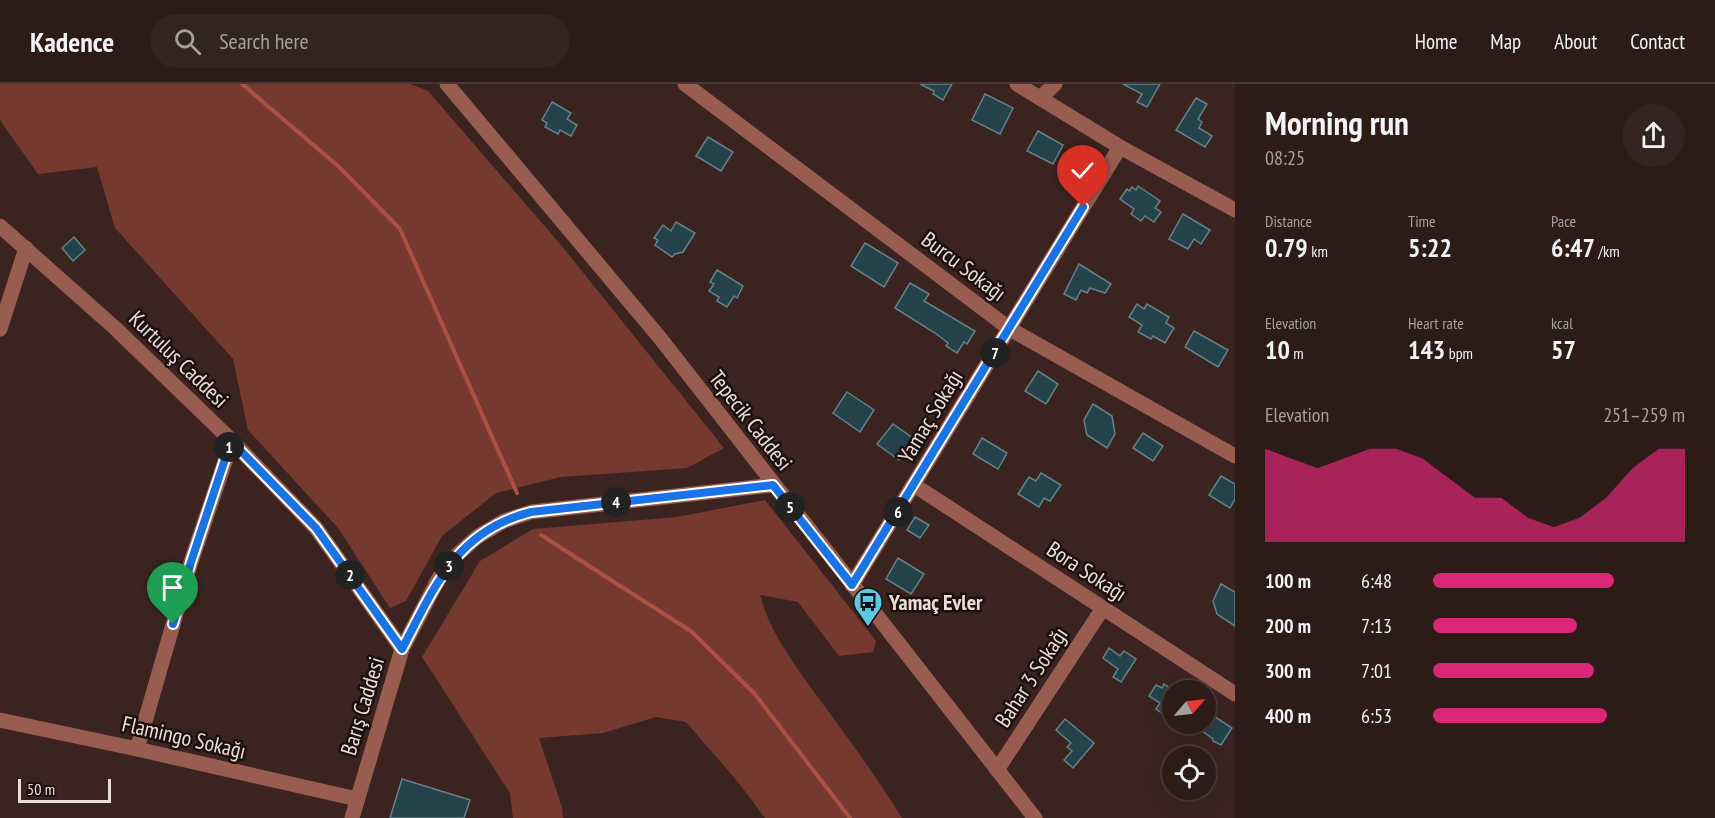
<!DOCTYPE html>
<meta charset="utf-8">
<style>
body{margin:0;font-family:"PT Sans Narrow",sans-serif;background:#342420;color:#f1f3f6;height:100vh;display:flex;flex-direction:column;font-size:22px;white-space:nowrap}
*{box-sizing:border-box;margin:0}
p{font-size:20px;color:#a6a1a1}
.icon{flex:none;width:33px;height:33px;fill:none;stroke:currentColor;stroke-width:2;stroke-linecap:round;stroke-linejoin:round}
.map{position:relative;flex:1;overflow:hidden}
.sheet{display:flex;flex-direction:column;background:#2c1b17;width:480px}
.sheet>*{flex:none}
.needle{width:39px;rotate:62deg}
.controls{position:absolute;left:1162px;top:596px;display:grid;gap:12px}
.controls a{display:grid;place-items:center;width:54px;height:54px;border-radius:50%;background:#2c1b17;box-shadow:0 6px 24px #0002,0 0 0 2px #483936;font-size:30px}
.scale{position:absolute;left:18px;bottom:15px;width:93px;box-sizing:border-box;padding-left:6px;border:3px solid #edddd9;border-top:0;font-size:16px;line-height:21px;white-space:nowrap;color:#edddd9;-webkit-text-stroke:4px #1b100e;paint-order:stroke}
.pin{position:absolute;display:grid;place-items:center;width:51px;height:51px;color:#fff;margin:-62px -26px;border-radius:50% 50% 50% 0;rotate:-45deg;box-shadow:0 0 6px #0007}
.pin .icon{rotate:45deg}
.km{position:absolute;width:30px;height:30px;margin:-15px;border-radius:50%;background:#222;color:#fff;font-size:16px;line-height:30px;text-align:center}
.round{display:grid;place-items:center;flex:none;width:63px;height:63px;border-radius:32px;background:#342420}
.head{display:flex;align-items:center;justify-content:space-between;height:102px;padding:0 30px}
h1{font-size:33px;font-weight:800;line-height:45px}
.metrics{display:grid;grid-template-columns:repeat(3,1fr);gap:9px;height:102px;padding:6px 30px}
.metrics div{display:grid;align-content:center}
.metrics b{font-size:26px;font-weight:800}
.metrics small{font-size:16px;font-weight:400}
.metrics p{font-size:16px}
.chart{height:168px;padding:12px 30px}
.chart p{display:flex;justify-content:space-between}
.chart svg{width:100%;height:108px;margin-top:6px;fill:#db2777;opacity:.7}
ul{padding:0 30px;list-style:none;font-size:20px}
li{display:grid;grid-template-columns:96px 72px 1fr;align-items:center;height:45px}
li i{height:15px;border-radius:8px;background:#db2777}
header{display:flex;align-items:center;gap:36px;box-sizing:border-box;height:84px;padding:0 30px;background:#2c1b17;border-bottom:2px solid #483936}
header strong{font-size:28px}
nav{display:flex;gap:33px;margin-inline-start:auto;font-size:21px}
.search{width:420px;height:54px;background:#342420;display:flex;align-items:center;gap:15px;box-sizing:border-box;padding:0 21px;border-radius:33px;color:#a6a1a1;font-size:22px}
main{display:flex;flex:1;min-height:0}
.map>svg:first-child{display:block}
.green{fill:#753930}
.lines{fill:none;stroke-linecap:round;stroke-linejoin:round}
.stream{stroke:#ab5042;stroke-width:4}
.building{fill:#244249;stroke:#63828a;stroke-width:1.5}
.minor{stroke:#995c51;stroke-width:15}
.route-casing{stroke:#fff;stroke-width:12}
.route{stroke:#1a73e8;stroke-width:8}
.labels{text-anchor:middle;stroke-width:5;stroke-linejoin:round;paint-order:stroke}
.street-label{font-size:22px;fill:#edddd9;stroke:#1b100e}
.poi-label{font-size:22px;font-weight:bold;fill:#edddd9;stroke:#1b100e;text-anchor:start}
</style>
<header>
<strong>Kadence</strong>
<div class="search"><svg class="icon" aria-label="search" viewBox="0 0 24 24"><circle cx="10" cy="10" r="6"/><path d="M15 15l6 6"/></svg>Search here</div>
<nav><a>Home</a><a>Map</a><a>About</a><a>Contact</a></nav>
</header>
<main>
<div class="map">
<svg width="1235" height="734" viewBox="0 0 1235 734">
<rect width="100%" height="100%" fill="#3b241f"/>
<g class="green">
<polygon points="0,0 410,0 428,7 561,161 724,364 687,384 561,393 496,409 442,452 406,517 390,524 338,444 248,346 233,275 115,144 97,83 38,90 0,36"/>
<path d="M765 416 876 557 873 568 839 572 798 518 760 511C771 556 813 605 840 643 862 673 882 703 902 734H765L738 698 686 638 656 633 603 649 539 654 562 723 563 734H513L510 709 422 573 480 477 533 445 677 433Z"/>
</g>
<g class="lines">
<g class="stream">
<polyline points="242,0 338,82 400,145 517,409"/>
<polyline points="541,451 692,548 754,609 850,734"/>
</g>
</g>
<g class="building">
<polygon points="920,0 952,0 943,16 933,10 934,7"/>
<polygon points="1123,0 1160,0 1147,23 1137,18 1142,10"/>
<polygon points="985,10 1013,24 1000,50 972,36"/>
<polygon points="1196,14 1207,20 1198,35 1202,38 1199,44 1212,52 1205,63 1176,46"/>
<polygon points="552,18 571,29 567,35 577,41 571,52 560,46 558,50 545,43 547,39 542,36"/>
<polygon points="1038,47 1063,61 1053,80 1027,67"/>
<polygon points="708,53 733,68 721,87 696,72"/>
<polygon points="1138,102 1160,117 1155,124 1161,128 1154,138 1145,132 1141,137 1131,130 1134,125 1120,115 1127,105 1129,107 1132,103 1136,106"/>
<polygon points="1183,130 1210,146 1201,160 1194,155 1188,165 1169,155"/>
<polygon points="676,138 695,149 683,168 675,170 672,173 655,161 658,156 654,154 663,141 671,147"/>
<polygon points="74,153 85,166 73,177 62,164"/>
<polygon points="865,159 898,179 884,203 851,182"/>
<polygon points="1079,180 1111,200 1105,209 1090,204 1087,209 1081,206 1076,216 1064,210"/>
<polygon points="717,186 743,202 737,214 734,212 727,223 717,217 719,213 709,207 714,200 710,198"/>
<polygon points="910,199 929,210 924,217 975,247 967,260 964,258 957,269 946,262 948,259 935,249 895,224"/>
<polygon points="1137,220 1144,225 1147,220 1169,233 1166,239 1174,244 1165,259 1153,252 1151,255 1138,248 1142,241 1129,233"/>
<polygon points="1194,247 1228,266 1218,283 1185,263"/>
<polygon points="1038,287 1058,300 1046,320 1025,307"/>
<polygon points="847,308 874,326 860,348 833,329"/>
<polygon points="1093,320 1112,332 1115,350 1107,364 1087,351 1084,336"/>
<polygon points="893,340 914,355 899,376 877,360"/>
<polygon points="1143,349 1163,362 1153,377 1133,364"/>
<polygon points="982,354 1007,369 998,385 973,370"/>
<polygon points="1041,389 1061,401 1050,417 1044,414 1039,423 1018,410 1029,393 1036,397"/>
<polygon points="1221,392 1235,400 1235,415 1230,424 1209,411"/>
<polygon points="915,433 929,441 920,454 907,446"/>
<polygon points="898,474 924,490 911,510 886,495"/>
<polygon points="1221,500 1235,508 1235,542 1217,530 1213,517"/>
<polygon points="1109,564 1120,572 1124,567 1136,575 1121,598 1113,593 1118,585 1103,574"/>
<polygon points="1164,600 1173,606 1173,628 1169,634 1156,625 1160,619 1149,612 1156,601 1162,604"/>
<polygon points="1206,627 1232,644 1221,661 1213,657 1213,655 1191,639 1206,639"/>
<polygon points="1065,635 1094,659 1073,684 1064,676 1072,667 1067,663 1071,659 1056,646"/>
<polygon points="402,695 470,716 464,734 390,734"/>
</g>
<g class="lines">
<g class="minor">
<polyline points="447,0 660,254 1035,734"/>
<polyline points="685,0 1010,245 1235,372"/>
<polyline points="1017,0 1120,63 1235,126"/>
<polyline points="1040,14 1055,0"/>
<polyline points="0,142 115,244 232,357 316,444 402,565"/>
<polyline points="0,245 26,164"/>
<polyline points="914,401 1235,610"/>
<polyline points="852,501 1120,63"/>
<polyline points="0,636 137,665 357,715"/>
<polyline points="137,665 191,478 232,357"/>
<polyline points="997,686 1103,524"/>
<polyline points="352,734 402,565 439,494 457,471 477,453 504,437 531,428 773,401"/>
</g>
</g>
<g class="lines">
<g class="route-casing">
<path id="route" d="M173 540 191 478 231 357 316 444 402 565C435 502 456 447 531 428L773 401 852 501 1083 123"/>
</g>
<use href="#route" class="route"/>
</g>
<defs>
<g id="bus-pin" transform="scale(1.5)"><path d="M0 17L-7.5 6A9.5 9.5 0 1 1 7.5 6Z" fill="#57c9e2" stroke="#1b100e"/><path d="M-5-6H5V4H4V6H2V4H-2V6H-4V4H-5ZM-3.5-4V0h7V-4ZM-3.5 1.2v1.5H-2V1.2ZM2 1.2v1.5H3.5V1.2Z" fill="#111"/></g>
</defs>
<g fill-rule="evenodd">
<use href="#bus-pin" x="868" y="518"/>
</g>
<g class="labels">
<g class="street-label">
<text transform="translate(964 182) rotate(37)" y="8">Burcu Sokağı</text>
<text transform="translate(179 275) rotate(44)" y="8">Kurtuluş Caddesi</text>
<text transform="translate(930 332) rotate(-59)" y="8">Yamaç Sokağı</text>
<text transform="translate(751 336) rotate(52)" y="8">Tepecik Caddesi</text>
<text transform="translate(1087 487) rotate(33)" y="8">Bora Sokağı</text>
<text transform="translate(1031 593) rotate(-57)" y="8">Bahar 3 Sokağı</text>
<text transform="translate(362 622) rotate(-73)" y="8">Barış Caddesi</text>
<text transform="translate(184 653) rotate(13)" y="8">Flamingo Sokağı</text>
</g>
<g class="poi-label">
<text x="889" y="526">Yamaç Evler</text>
</g>
</g>
</svg>
<div class="controls">
<a><svg class="needle" viewBox="-14 -14 28 28"><path d="M0-13l5 13h-10z" fill="#e53935"/><path d="M0 13l5-13h-10z" fill="#a6a1a1"/></svg></a>
<a><svg class="icon" aria-label="locate" viewBox="0 0 24 24"><circle cx="12" cy="12" r="6"/><path d="M12 2v4M12 18v4M2 12h4M18 12h4"/></svg></a>
</div>
<div class="scale">50 m</div>
<div class="pin" style="left:173px;top:540px;background:#1e9e55"><svg class="icon" aria-label="arrive" viewBox="0 0 24 24"><path d="M6 21V4h12l-3 4 3 4H6"/></svg></div>
<div class="pin" style="left:1083px;top:123px;background:#d93025"><svg class="icon" aria-label="check" viewBox="0 0 24 24"><path d="M5 12l5 5 9-10"/></svg></div>
<b class="km" style="left:229px;top:363px">1</b>
<b class="km" style="left:350px;top:491px">2</b>
<b class="km" style="left:449px;top:482px">3</b>
<b class="km" style="left:616px;top:418px">4</b>
<b class="km" style="left:790px;top:423px">5</b>
<b class="km" style="left:898px;top:428px">6</b>
<b class="km" style="left:995px;top:269px">7</b>
</div>
<section class="sheet">
<div class="head"><div><h1>Morning run</h1><p>08:25</p></div><a class="round"><svg class="icon" aria-label="share" viewBox="0 0 24 24"><path d="M12 15V3M7 8l5-5 5 5M5 13v7h14v-7"/></svg></a></div>
<div class="metrics">
<div><p>Distance</p><b>0.79<small> km</small></b></div>
<div><p>Time</p><b>5:22</b></div>
<div><p>Pace</p><b>6:47<small> /km</small></b></div>
</div>
<div class="metrics">
<div><p>Elevation</p><b>10<small> m</small></b></div>
<div><p>Heart rate</p><b>143<small> bpm</small></b></div>
<div><p>kcal</p><b>57</b></div>
</div>
<div class="chart"><p><span>Elevation</span>251–259 m</p>
<svg viewBox="0 0 160 44" preserveAspectRatio="none"><path d="M0 44V6L10 10L20 14L30 10L40 6L50 6L60 10L70 18L80 26L90 26L100 34L110 38L120 34L130 26L140 14L150 6L160 6V44z"/></svg>
</div>
<ul>
<li><b>100 m</b>6:48<i style="width:72%"></i></li>
<li><b>200 m</b>7:13<i style="width:57%"></i></li>
<li><b>300 m</b>7:01<i style="width:64%"></i></li>
<li><b>400 m</b>6:53<i style="width:69%"></i></li>
</ul>
</section>
</main>
